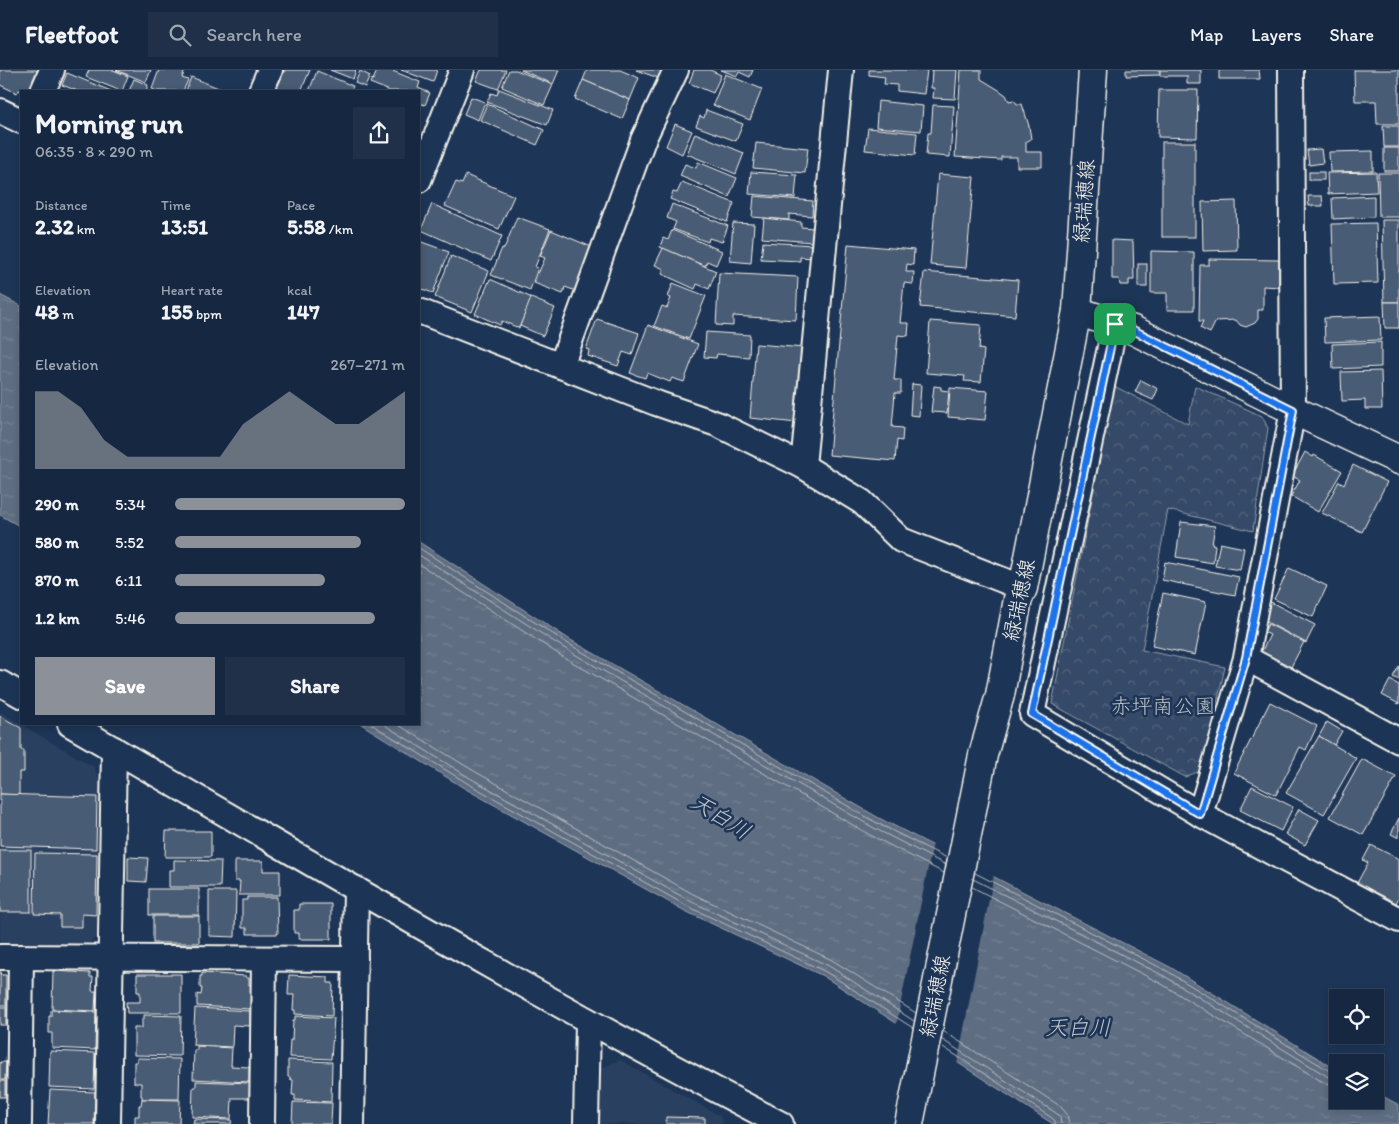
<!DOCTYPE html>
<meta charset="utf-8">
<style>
body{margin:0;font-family:Itim,"Klee One",sans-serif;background:#1f3048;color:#f1f3f6;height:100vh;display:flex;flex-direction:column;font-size:19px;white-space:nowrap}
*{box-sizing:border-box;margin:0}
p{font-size:16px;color:#9ea6b1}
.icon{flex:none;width:28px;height:28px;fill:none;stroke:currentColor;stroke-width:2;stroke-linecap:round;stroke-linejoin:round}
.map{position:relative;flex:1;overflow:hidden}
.sheet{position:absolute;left:20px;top:20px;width:400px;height:635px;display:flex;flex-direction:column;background:#162841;border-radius:0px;box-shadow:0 2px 8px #0003,0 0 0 1px #35445a}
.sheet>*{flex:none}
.fabs{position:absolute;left:1329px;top:919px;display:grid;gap:10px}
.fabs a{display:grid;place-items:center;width:55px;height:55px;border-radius:0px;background:#162841;box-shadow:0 2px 8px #0003,0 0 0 1px #35445a;font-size:25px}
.pin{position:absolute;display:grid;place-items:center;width:42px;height:42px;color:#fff;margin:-21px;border-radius:10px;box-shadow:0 2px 8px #0006}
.round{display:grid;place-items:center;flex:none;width:52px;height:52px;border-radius:0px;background:#1f3048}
.head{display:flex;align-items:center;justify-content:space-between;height:85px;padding:0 15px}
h1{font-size:28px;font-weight:800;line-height:38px}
.stats{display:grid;grid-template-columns:repeat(3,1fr);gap:8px;height:85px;padding:5px 15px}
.stats div{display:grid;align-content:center}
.stats b{font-size:21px;font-weight:800}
.stats small{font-size:14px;font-weight:400}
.stats p{font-size:14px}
.chart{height:140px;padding:10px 15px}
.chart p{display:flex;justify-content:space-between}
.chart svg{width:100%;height:90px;margin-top:5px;fill:#8c9099;opacity:.7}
.action{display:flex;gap:10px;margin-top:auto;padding:10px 15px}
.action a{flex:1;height:58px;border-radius:0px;background:#8c9099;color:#fff;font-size:20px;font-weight:800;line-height:58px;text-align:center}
.action a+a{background:#1f3048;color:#f1f3f6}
ul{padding:0 15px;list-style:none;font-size:16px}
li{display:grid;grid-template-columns:80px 60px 1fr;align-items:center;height:38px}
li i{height:12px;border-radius:6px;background:#8c9099}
header{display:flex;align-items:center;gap:30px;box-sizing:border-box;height:70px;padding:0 25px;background:#162841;border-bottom:1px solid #35445a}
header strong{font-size:24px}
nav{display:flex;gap:28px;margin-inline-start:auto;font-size:18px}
.search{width:350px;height:45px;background:#1f3048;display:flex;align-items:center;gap:12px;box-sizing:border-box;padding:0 18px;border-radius:0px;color:#9ea6b1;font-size:19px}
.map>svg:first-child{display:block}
.built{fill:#2a4060}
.park{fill:url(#park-crowns);stroke:#949ea8}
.water{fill:url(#water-ripples);stroke:#9aa2ab}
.pier{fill:#1d3557}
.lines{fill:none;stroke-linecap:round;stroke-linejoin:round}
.shore{stroke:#b8bcbf;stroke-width:1}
.building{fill:#485b74;stroke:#f4f1e8}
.minor-casing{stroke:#f4f1e8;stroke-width:28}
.tertiary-casing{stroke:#f4f1e8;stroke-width:31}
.secondary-casing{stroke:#f4f1e8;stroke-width:31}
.minor{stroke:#1d3557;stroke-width:24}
.tertiary{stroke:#1d3557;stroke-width:28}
.secondary{stroke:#1d3557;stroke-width:28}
.route-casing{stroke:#fff;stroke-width:10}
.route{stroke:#1a73e8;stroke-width:6}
.labels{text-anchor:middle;stroke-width:5;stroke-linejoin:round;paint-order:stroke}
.street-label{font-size:21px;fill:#f4f1e8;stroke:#1d3557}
.park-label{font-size:21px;fill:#bbbfc1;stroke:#1d3557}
.water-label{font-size:22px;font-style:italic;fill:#c0c3c4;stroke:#1d3557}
</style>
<header>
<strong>Fleetfoot</strong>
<div class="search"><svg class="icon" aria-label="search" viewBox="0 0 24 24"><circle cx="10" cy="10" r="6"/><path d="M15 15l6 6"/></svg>Search here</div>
<nav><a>Map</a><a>Layers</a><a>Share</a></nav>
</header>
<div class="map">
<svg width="1399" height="1054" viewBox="0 0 1399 1054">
<defs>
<pattern id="park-crowns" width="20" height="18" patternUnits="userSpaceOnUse" patternTransform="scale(1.25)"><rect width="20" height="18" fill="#354a67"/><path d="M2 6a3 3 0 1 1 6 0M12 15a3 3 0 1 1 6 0" fill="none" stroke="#53657d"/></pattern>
<pattern id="water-ripples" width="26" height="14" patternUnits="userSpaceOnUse" patternTransform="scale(1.25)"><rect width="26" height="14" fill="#5e6d82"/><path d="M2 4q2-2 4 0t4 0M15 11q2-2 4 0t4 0" fill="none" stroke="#768294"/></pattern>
</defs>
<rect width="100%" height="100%" fill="#1d3557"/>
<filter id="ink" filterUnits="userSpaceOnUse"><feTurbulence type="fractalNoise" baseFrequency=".02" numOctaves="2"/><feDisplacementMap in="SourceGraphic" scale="10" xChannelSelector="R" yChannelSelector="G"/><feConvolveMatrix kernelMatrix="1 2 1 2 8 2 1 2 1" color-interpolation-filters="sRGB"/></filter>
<g filter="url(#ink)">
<g class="built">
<polygon points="0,642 94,697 102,719 100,864 86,876 0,875"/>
<polygon points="620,990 720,1046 723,1054 599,1054 600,999"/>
</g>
<polygon class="park" points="1114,316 1188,354 1195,316 1262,346 1268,358 1253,461 1168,440 1142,580 1225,597 1202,700 1185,707 1052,634"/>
<g class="water">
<polygon points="0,225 21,236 21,457 0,445"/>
<polygon points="419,472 569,569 879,748 1170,897 1337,1000 1338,1030 1375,1030 1375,1022 1399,1035 1399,1054 1053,1054 823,906 685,841 464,718 361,654 419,654"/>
</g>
<polygon class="pier" points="933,773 994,804 957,995 896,956"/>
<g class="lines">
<g class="shore">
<polyline points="419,478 567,573 877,753 947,788"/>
<polyline points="419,485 564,578 874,758 946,795"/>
<polyline points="419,494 560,585 870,765 944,803"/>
<polyline points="371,654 467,713 687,836 826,902 913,958"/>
<polyline points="383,654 470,708 690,831 829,896 914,951"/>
<polyline points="397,654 474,701 693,824 832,890 916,943"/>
<polyline points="975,803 1167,901 1333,1003 1338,1004"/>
<polyline points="973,809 1164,906 1330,1008 1338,1010"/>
<polyline points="972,817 1160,913 1326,1014 1338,1017"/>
<polyline points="943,961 1060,1036 1067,1044 1069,1054"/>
<polyline points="941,969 1056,1043 1060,1047 1061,1054"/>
<polyline points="940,975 1052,1048 1055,1051 1055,1054"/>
</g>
</g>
<g class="building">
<polygon points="0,0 36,0 37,1 28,21 22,21 19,20 17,23 0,15"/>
<polygon points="89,0 113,0 128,6 122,21 121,21 86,7"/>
<polygon points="116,0 151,0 146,12"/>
<polygon points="159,0 185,0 182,8 188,10 183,21 158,21 152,19"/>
<polygon points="285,0 310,0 301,21 280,21 276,20"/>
<polygon points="330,0 356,0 353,9"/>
<polygon points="379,0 390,0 420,12 418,18 430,23 425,35 419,33 419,21 390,21 370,13 372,9 373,10 377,1"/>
<polygon points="401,0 437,0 433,12"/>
<polygon points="481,0 506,0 498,19 476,11"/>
<polygon points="509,0 516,0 553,15 544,35 502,17"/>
<polygon points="521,0 559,0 553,14"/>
<polygon points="587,0 620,0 639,8 630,30 583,10"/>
<polygon points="636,0 664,0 661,9"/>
<polygon points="694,0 710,0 721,5 713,23 689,13"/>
<polygon points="721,0 753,0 750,7 739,2 737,6"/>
<polygon points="869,0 927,0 924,24 897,21 897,15 884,14 885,7 869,5"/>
<polygon points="932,0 957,0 955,29 933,28 934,18 931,18"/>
<polygon points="961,0 981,0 981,9 999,20 1006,25 1009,31 1014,30 1017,34 1022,34 1029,56 1031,69 1026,72 1026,82 1042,82 1042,97 1017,97 1017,87 1001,87 1001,90 955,87"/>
<polygon points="1126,0 1160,0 1160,5 1126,6"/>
<polygon points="1160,0 1201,0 1201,14 1187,14 1187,6 1160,6"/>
<polygon points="1219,0 1259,0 1260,9 1219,9"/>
<polygon points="1354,0 1399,0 1399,54 1377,54 1376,31 1355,31"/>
<polygon points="317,1 353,16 351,21 309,21"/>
<polygon points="360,1 370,6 365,17 355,13"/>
<polygon points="67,3 111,21 78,21 62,15"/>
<polygon points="725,4 762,19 750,50 713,35"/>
<polygon points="191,7 226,21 186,21"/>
<polygon points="134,9 148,15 146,21 129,21"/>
<polygon points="583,10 630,30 622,49 575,29"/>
<polygon points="499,19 553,40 547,55 487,32 491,23 497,25"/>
<polygon points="1159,20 1198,20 1197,68 1158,67"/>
<polygon points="471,27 485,32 478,50 464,44"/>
<polygon points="878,31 923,36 921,61 876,57"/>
<polygon points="487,34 544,60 537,75 480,50"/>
<polygon points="933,35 954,36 950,87 926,85 928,63 931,63"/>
<polygon points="706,40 743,54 736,71 696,56 700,46 704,48"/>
<polygon points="675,54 692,61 682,84 666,76"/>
<polygon points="1383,56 1399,56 1399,77 1384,77"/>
<polygon points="868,58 917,63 915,85 865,80"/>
<polygon points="695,63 744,83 736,104 687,84"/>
<rect x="1162" y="72" width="33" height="95"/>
<polygon points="756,73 808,78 805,103 753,98"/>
<rect x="1384" y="78" width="15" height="23"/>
<polygon points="1321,79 1323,93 1309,95 1307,80"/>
<polygon points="1373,81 1373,101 1330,102 1329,82"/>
<polygon points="698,92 737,108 729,127 680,106 685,94 696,98"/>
<polygon points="751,102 797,105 795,128 749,124"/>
<rect x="1309" y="102" width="15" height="8"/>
<polygon points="1376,102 1377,122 1328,124 1327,103"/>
<polygon points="1378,103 1399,103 1399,147 1379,147"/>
<polygon points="938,104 974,107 966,198 930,195"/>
<polygon points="466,105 514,126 499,159 445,136 456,112 462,114"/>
<polygon points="682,112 734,133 727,152 670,129 673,122 677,123"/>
<polygon points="754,126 813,131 812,146 789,144 789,150 752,147"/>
<polygon points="1308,126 1322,126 1323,136 1309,136"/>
<polygon points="1374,126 1374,147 1333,149 1332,128"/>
<polygon points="1236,131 1237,180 1203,181 1202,132"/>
<polygon points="432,134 502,166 491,191 421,160"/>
<polygon points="672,134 728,156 722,172 709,168 708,172 673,159 676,152 667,148"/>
<polygon points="517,147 550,159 535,197 538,198 530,220 491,205 502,178 504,179"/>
<polygon points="764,148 801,152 801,157 814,158 813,172 762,168"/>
<polygon points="1382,150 1399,150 1399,232 1384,232"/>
<polygon points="733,153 754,154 751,193 730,191"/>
<polygon points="1376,153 1378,213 1334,214 1332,154"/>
<polygon points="551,160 594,178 576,221 565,217 563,224 534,213 545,188 540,186"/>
<polygon points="672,160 722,181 716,195 707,191 705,196 660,177 663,168 668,170"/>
<polygon points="1112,170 1133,171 1134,210 1129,210 1129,215 1120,215 1119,209 1112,209"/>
<polygon points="419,171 449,182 433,223 419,218"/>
<polygon points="763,172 814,175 813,188 800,187 800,191 761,189"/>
<polygon points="848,174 914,180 913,195 907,194 906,202 914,202 913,214 904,213 900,253 909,253 908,266 898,265 894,310 901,310 901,323 895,323 892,357 903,358 902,371 897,370 895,391 829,385"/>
<polygon points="663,178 716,201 709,219 697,214 695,219 662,204 664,199 655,195"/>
<polygon points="1151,181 1194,182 1194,240 1167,240 1167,223 1151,223"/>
<polygon points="451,186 489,201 472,242 435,227"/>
<polygon points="1209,189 1279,190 1279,217 1263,216 1263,240 1258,240 1258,249 1255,253 1246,257 1240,255 1236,250 1216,251 1210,263 1200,258 1203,251 1199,251 1200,195 1209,195"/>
<rect x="1138" y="194" width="9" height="23"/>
<polygon points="924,202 1018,210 1015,246 920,237"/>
<polygon points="719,203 798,207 796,250 733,246 733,256 716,255"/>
<polygon points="490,209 532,228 519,258 502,251 500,255 475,244"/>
<polygon points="673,213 706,226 689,269 654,256 662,236 667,238 671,228 668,227"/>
<polygon points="531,228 555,238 543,266 520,256"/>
<polygon points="1384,232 1399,232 1399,258 1385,258"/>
<polygon points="1380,246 1381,270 1325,272 1324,248"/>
<polygon points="597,249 639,263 632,285 623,282 618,296 588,286 589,280 586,279"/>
<polygon points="930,251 981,255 979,279 984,280 981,312 964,311 965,306 926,303"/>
<polygon points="648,255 698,274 684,312 672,308 670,312 647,303 645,308 630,303"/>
<polygon points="706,262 750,265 749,287 717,284 716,288 704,287"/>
<polygon points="1381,272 1381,297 1333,299 1332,274"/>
<polygon points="756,274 804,278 797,353 750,348"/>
<polygon points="1381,301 1382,339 1365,339 1365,330 1342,331 1341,302"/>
<polygon points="1141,310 1158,319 1153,330 1135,322"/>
<polygon points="912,314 921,315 919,346 910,345"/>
<polygon points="934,316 941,317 941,320 949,321 947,343 931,342"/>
<polygon points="950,318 988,321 985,350 948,347"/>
<polygon points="1305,382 1313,387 1314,385 1342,401 1318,442 1291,426 1300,410 1292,406"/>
<polygon points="1353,395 1387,412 1362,462 1322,443 1339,411 1344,414"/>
<polygon points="1181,452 1215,456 1212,474 1215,475 1213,493 1176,487"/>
<polygon points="1220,473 1244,478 1240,500 1215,496"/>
<polygon points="1165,492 1239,507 1235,525 1162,510"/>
<polygon points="1289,498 1327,516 1313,547 1274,529"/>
<polygon points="1163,523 1206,532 1195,585 1152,576"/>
<polygon points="1265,529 1315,555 1306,573 1259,548"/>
<polygon points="1268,554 1304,572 1290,599 1260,584 1270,565 1264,562"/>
<polygon points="1399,596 1399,610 1393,607"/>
<polygon points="1390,610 1399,615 1399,634 1382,625"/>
<polygon points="1270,632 1317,656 1306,680 1300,677 1276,725 1234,703"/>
<polygon points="0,646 21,658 21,680 24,680 24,702 19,702 19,725 0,724"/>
<polygon points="1327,652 1342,661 1334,675 1319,666"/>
<polygon points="1319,666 1356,688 1324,744 1286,723"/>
<polygon points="1362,689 1396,707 1363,765 1330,747"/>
<polygon points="1252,716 1293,737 1281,761 1240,740"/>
<polygon points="0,724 97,727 96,779 0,776"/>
<polygon points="1299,739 1319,750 1305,775 1285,764"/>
<polygon points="1399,748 1399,768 1391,764"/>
<polygon points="166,761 211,761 211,787 165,787"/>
<polygon points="1371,775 1399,789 1399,827 1396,833 1357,813 1368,793 1363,790"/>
<rect x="0" y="780" width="31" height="62"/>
<polygon points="35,783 97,784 96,845 82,844 82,857 60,857 60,845 34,844"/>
<polygon points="128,787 148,788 146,812 128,811"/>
<polygon points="174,790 221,791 220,817 169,817 169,800 174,800"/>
<polygon points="235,791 263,791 263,801 280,801 280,825 239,825 240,811 235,811"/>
<rect x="149" y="819" width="50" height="26"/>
<polygon points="209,821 236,821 235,867 209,866"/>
<polygon points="247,827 277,827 278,864 247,864 247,858 242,858 242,830 247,830"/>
<polygon points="299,834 331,834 331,869 299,869 299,863 294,863 294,840 299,840"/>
<rect x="153" y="846" width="46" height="27"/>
<polygon points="53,901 90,903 90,907 93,907 92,921 96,921 95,941 52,939"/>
<polygon points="0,902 1,902 2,905 6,905 6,935 0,935"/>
<polygon points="202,903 246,906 246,908 249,908 249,915 251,915 250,939 197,936 197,924 201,925 202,918 200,918 200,906 202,906"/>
<polygon points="137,904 181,904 181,943 127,943 126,932 140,932 140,922 137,922"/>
<polygon points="289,905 328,907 328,913 333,913 332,946 295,944 295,940 293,940 294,925 288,925"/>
<rect x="0" y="937" width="6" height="18"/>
<polygon points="195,938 250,941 250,956 233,955 232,977 193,975"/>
<polygon points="51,940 96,942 95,980 52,978 52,963 49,963 49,946 51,946"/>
<polygon points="144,945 181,946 180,986 134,985 134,958 142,958 142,949 144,949"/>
<polygon points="295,946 334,948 331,989 289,987 290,970 292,970 293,950 295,950"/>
<polygon points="197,976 232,978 231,996 249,997 249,1012 193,1009 194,980 197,980"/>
<polygon points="50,981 95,983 94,1019 49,1017"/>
<polygon points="137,988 180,989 179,1029 142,1029 142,1026 141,1026 141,1013 134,1013 134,992 137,992"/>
<polygon points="288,990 332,992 331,1032 295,1030 295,1025 292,1025 293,1010 290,1009 290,1007 288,1007"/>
<polygon points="0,992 6,992 5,1010 0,1010"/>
<rect x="0" y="1011" width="5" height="16"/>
<polygon points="196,1011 250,1013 249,1028 232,1028 231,1049 192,1047 193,1017 196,1017"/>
<polygon points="50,1020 95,1022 94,1054 48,1054"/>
<polygon points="142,1029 180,1030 179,1054 135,1054 135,1046 139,1046 139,1035 141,1035"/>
<polygon points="293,1032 332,1033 331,1054 292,1054"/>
<polygon points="666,1047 705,1048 705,1054 666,1054"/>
<polygon points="194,1049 232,1050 231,1054 193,1054"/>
</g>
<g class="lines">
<g class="minor-casing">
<g id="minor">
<polyline points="43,21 52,0"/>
<polyline points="261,21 270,0"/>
<polyline points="0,41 21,51"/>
<polyline points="419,110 462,0"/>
<polyline points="419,241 656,333 717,354 803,396 862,432 901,470 1023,518"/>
<polyline points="1115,254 1032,644 1200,744 1399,850"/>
<polyline points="561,296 643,70 676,0"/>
<polyline points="803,396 841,0"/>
<polyline points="1246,588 1399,671"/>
<polyline points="0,613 21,625"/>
<path d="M70 654C306 790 540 929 781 1054"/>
<polyline points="1200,744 1246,588 1293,340 1291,0"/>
<polyline points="0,887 355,889"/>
<polyline points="19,1054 21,887"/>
<polyline points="108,1054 114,679"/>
<polyline points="262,1054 264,889"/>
<polyline points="352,1054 356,819"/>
<polyline points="586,1054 588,951"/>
</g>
</g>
<g class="tertiary-casing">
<polyline id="tertiary" points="1077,241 1133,260 1293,340 1399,390"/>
</g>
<g class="secondary-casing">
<polyline id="secondary" points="909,1054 983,685 1000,625 1018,529 1023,518 1077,241 1093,0"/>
</g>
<use href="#minor" class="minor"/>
<use href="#tertiary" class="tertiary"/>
<use href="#secondary" class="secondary"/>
</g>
</g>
<g class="lines" filter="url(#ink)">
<g class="route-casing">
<polygon id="route" points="1115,254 1133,260 1293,340 1246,588 1200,744 1032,644"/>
</g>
<use href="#route" class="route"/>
</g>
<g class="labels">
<g class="street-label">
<text transform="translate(1084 131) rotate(-86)" y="7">緑瑞穂線</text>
<text transform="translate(1019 530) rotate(-78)" y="7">緑瑞穂線</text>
<text transform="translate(935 926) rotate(-79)" y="7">緑瑞穂線</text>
</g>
<g class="park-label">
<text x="1163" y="643">赤坪南公園</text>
</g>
<g class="water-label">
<text transform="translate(721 746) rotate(32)" y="8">天白川</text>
<text x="1078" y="965">天白川</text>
</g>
</g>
</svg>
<div class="fabs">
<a><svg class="icon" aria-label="locate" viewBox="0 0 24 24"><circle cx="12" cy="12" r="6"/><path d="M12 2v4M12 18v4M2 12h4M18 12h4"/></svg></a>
<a><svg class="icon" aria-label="layers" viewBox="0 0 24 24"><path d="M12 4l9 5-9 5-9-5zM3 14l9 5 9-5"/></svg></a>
</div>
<div class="pin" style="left:1115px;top:254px;background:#1e9e55"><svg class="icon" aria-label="arrive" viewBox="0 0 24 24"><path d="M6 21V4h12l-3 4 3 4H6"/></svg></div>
<section class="sheet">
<div class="head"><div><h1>Morning run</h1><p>06:35 · 8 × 290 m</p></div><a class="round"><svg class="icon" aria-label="share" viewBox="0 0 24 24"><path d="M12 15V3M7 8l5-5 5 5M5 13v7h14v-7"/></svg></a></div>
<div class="stats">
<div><p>Distance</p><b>2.32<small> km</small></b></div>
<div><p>Time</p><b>13:51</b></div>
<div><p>Pace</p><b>5:58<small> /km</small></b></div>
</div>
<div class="stats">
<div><p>Elevation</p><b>48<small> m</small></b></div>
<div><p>Heart rate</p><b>155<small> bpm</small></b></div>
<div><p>kcal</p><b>147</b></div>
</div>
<div class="chart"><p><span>Elevation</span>267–271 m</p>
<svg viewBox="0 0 160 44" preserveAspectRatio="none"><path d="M0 44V6L10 6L20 14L30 30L40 38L50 38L60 38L70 38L80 38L90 22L100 14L110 6L120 14L130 22L140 22L150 14L160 6V44z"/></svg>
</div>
<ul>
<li><b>290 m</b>5:34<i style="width:100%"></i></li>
<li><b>580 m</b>5:52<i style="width:81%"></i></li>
<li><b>870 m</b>6:11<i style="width:65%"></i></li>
<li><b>1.2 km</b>5:46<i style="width:87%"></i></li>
</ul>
<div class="action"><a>Save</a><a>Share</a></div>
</section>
</div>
